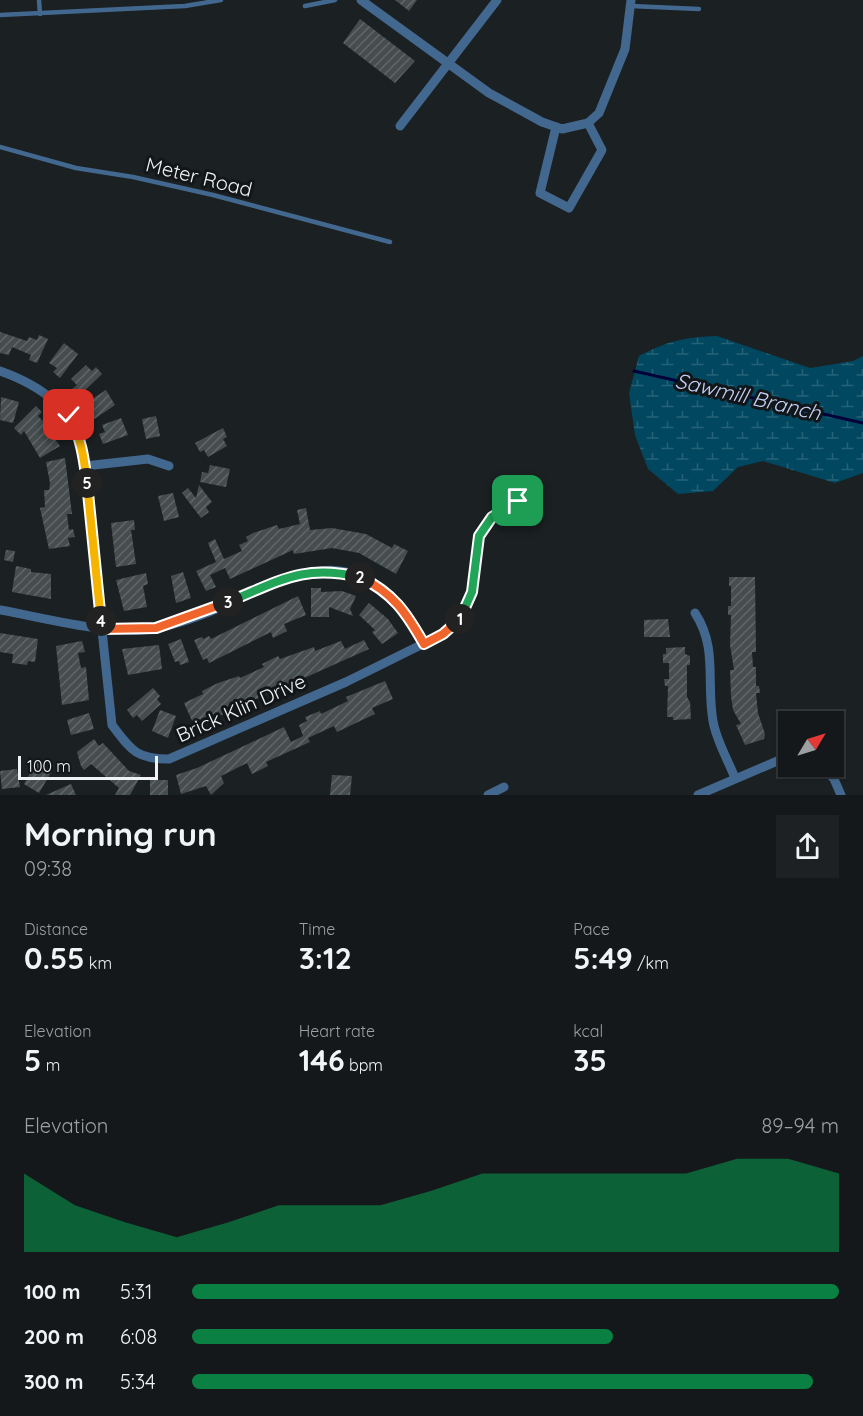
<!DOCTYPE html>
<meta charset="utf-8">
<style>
body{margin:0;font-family:Quicksand,sans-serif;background:#1d2123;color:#f1f3f6;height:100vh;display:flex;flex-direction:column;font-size:22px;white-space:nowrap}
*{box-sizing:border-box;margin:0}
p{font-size:20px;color:#9da0a2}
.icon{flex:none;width:33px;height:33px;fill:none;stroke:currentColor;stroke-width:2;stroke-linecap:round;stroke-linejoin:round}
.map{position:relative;height:795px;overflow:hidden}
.drawer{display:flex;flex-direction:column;background:#14181a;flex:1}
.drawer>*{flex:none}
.needle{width:39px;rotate:52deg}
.buttons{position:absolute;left:778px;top:711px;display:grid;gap:12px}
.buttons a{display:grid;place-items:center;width:66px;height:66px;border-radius:0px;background:#14181a;box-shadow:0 2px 4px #0004,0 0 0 2px #333739;font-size:30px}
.scale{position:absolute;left:18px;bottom:15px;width:140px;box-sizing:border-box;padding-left:6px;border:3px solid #f0f3f5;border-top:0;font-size:16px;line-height:21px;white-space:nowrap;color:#f0f3f5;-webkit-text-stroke:4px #121619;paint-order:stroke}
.pin{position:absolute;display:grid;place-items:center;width:51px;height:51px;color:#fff;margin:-26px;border-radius:12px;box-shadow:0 3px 9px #0006}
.km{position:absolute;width:30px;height:30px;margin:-15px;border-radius:50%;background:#222;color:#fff;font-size:16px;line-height:30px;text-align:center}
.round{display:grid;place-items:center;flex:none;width:63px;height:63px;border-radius:0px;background:#1d2123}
.overview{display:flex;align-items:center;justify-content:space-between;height:102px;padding:0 24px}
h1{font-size:33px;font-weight:700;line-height:45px}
.figures{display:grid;grid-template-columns:repeat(3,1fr);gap:9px;height:102px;padding:6px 24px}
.figures div{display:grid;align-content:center}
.figures b{font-size:30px;font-weight:700}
.figures small{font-size:16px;font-weight:400}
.figures p{font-size:16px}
.chart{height:168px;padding:12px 24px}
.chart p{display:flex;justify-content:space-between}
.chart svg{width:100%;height:108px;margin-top:6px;fill:#0b8043;opacity:.7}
ul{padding:0 24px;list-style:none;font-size:20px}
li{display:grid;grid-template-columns:96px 72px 1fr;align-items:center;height:45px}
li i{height:15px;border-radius:8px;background:#0b8043}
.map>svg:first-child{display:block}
.wetland{fill:url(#wetland-marsh)}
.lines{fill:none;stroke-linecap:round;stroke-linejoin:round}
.stream{stroke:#040039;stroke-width:3}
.building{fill:url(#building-hatch)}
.service{stroke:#43688f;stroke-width:4.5}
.minor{stroke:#43688f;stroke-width:9}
.split-1-casing{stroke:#fff;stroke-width:12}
.split-2-casing{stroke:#fff;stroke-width:12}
.split-3-casing{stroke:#fff;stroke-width:12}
.split-4-casing{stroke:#fff;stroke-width:12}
.split-5-casing{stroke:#fff;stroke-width:12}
.split-6-casing{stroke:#fff;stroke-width:12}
.split-1{stroke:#22a559;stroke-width:8}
.split-2{stroke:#f0652b;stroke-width:8}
.split-3{stroke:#22a559;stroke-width:8}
.split-4{stroke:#f0652b;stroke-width:8}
.split-5{stroke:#f5b400;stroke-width:8}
.split-6{stroke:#f5b400;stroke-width:8}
.labels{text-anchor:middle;stroke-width:6;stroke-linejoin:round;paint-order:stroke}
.street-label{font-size:20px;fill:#f0f3f5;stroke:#121619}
.water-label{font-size:21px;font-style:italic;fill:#c4d1f7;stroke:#121619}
</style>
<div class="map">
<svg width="863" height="795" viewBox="0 0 863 795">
<defs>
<pattern id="wetland-marsh" width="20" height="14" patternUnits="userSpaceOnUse" patternTransform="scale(1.5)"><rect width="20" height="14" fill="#00475f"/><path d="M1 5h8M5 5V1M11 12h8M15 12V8" fill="none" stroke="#266277"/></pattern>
<pattern id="building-hatch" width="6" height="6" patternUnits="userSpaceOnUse" patternTransform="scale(1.5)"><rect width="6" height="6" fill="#464d4e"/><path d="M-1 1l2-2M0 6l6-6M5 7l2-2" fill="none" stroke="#616768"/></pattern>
</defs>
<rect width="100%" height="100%" fill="#1b2022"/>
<path class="wetland" d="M717 336 810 368 853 361 863 356V473L835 483 763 461 738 467 713 491 678 494 648 469 635 435 629 393 639 356C667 341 686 337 717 336Z"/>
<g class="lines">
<polyline class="stream" points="634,371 863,423"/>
</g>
<g class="building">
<polygon points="395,0 417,0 409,11"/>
<polygon points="360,19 415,61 395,83 343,43"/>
<polygon points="0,332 27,341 29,337 37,340 39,335 48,339 37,363 29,360 31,355 12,347 9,355 0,353"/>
<polygon points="64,343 78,354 60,378 53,372 57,368 49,363"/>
<polygon points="86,365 92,371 96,367 102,374 79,396 72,389 77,385 71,379"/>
<polygon points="106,390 115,405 93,420 87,411 93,408 89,401"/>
<polygon points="1,397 19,402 13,423 0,420"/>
<polygon points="36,406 42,412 38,416 52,430 56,428 61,436 55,439 60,446 40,458 24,431 21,435 14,428"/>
<polygon points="156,416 160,436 146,439 142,419"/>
<polygon points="121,418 128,435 103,444 99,434 105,432 102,425"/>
<polygon points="223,428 227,437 223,439 227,446 208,457 204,450 200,452 195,443"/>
<polygon points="65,458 72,514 67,514 69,530 73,529 75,537 68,538 70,546 49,549 40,508 45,507 44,490 49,490 50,483 46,462"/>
<polygon points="210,465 230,469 226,487 200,482 202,472 208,473"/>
<polygon points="199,485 212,502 206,507 209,512 201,518 182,493 188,488 196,498"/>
<polygon points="173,493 179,517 164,521 158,496"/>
<polygon points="306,508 310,530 332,528 366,534 392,548 394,544 408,551 396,574 359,553 332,548 294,554 293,550 230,579 225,568 210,575 216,587 206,591 196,571 216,562 208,543 215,539 224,559 242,551 239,545 248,541 246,537 253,533 277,525 279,529 300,524 297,510"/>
<polygon points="134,520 135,530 131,530 136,564 116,567 111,523"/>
<polygon points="6,550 15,551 13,562 4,560"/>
<polygon points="16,566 31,569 31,572 51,574 51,599 12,592"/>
<polygon points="183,572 191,598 176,603 171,576"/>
<polygon points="146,573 148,584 143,586 147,607 124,611 116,580"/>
<polygon points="729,577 755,577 756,652 752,652 753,667 756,667 756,686 759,686 760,693 756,693 758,713 765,734 764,739 745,745 736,725 741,724 733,710 731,696 730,670 734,670 730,645 731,615 728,615 728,606 731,606 731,586 729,586"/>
<polygon points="311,588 321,588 321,592 342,591 356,596 350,609 353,616 329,607 329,617 311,617"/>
<polygon points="298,596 306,615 284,624 287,631 273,638 271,632 209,663 207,658 203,660 194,640 202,637 203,639 209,636 211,639"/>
<polygon points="369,603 388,619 398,633 382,644 372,632 375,630 359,615"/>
<polygon points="668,619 670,637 644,637 644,620"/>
<polygon points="0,633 38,639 35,662 28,661 27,665 12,663 13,654 0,652"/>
<polygon points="181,639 189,662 180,665 179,661 175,662 168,644"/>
<polygon points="364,640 369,649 282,688 280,684 268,690 269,693 202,724 200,719 193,723 184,703 203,694 202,691 218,683 239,676 240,678 264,667 262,664 278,656 280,659 314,647 315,651 341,641 345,649"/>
<polygon points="82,641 85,652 78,653 81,668 86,667 89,700 62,705 56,646"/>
<polygon points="159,645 162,669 128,675 122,649"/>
<polygon points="685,647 685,654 690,656 690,665 687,665 687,697 690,702 691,719 673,720 673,717 667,717 668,686 665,686 664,679 669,679 669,663 663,663 663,654 666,654 666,648"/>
<polygon points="385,681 393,699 372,708 375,714 337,732 334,726 308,738 310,742 266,762 268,766 252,774 247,763 221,776 224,783 211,795 206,786 181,794 176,775 197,768 284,727 291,742 303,736 299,725 307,721 305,717 320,711 321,714 348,701 346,697"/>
<polygon points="153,688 160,696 157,699 161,704 142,721 137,715 133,718 127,710"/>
<polygon points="160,710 176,716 168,738 152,731"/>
<polygon points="89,713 94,729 71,735 67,720"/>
<polygon points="94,739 99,746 103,743 129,771 141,775 130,795 115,795 119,788 91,764 84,770 81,766 77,752"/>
<polygon points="36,762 52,771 39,793 24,784"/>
<polygon points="17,769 20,787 2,789 0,771"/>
<polygon points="332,775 352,776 350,795 330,795"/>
<rect x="150" y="780" width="18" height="15"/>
<polygon points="71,784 76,795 46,795"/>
</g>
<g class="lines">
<g class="service">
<polyline points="39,0 40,14"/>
<polyline points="305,6 335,0"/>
<polyline points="631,6 699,9"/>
<polyline points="0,15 185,6 221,0"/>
<polyline points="0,147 76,168 133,177 213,195 390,242"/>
</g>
<g class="minor">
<polyline points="361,0 489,93 542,122 562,129 588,123 599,113 625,49 631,0"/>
<polyline points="400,126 497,0"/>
<polyline points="556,127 540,193 569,208 602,150 588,123"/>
<path d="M0 371C42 386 71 407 83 451L112 725C131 750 136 759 169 759L346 682 443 634 461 618 472 592 479 536 492 517 517 501"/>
<polyline points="85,466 148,459 169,466"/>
<path d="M0 610C46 618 112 637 157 628 264 608 344 500 424 644"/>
<path d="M695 613C718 648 706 682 713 721 716 740 728 760 735 778"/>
<polyline points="823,766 834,779 841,795"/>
<polyline points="488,795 504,787"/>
<polyline points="698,795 789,756"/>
</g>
</g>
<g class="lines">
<g class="split-1-casing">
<polyline id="split-1" points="460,619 472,592 479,536 492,517 518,501"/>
</g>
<g class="split-2-casing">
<path id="split-2" d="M360 577C393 593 406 612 424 644L443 634 460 619"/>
</g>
<g class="split-3-casing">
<path id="split-3" d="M228 602C280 581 302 564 360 577"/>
</g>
<g class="split-4-casing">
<polyline id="split-4" points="101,621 102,629 156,628 228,602"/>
</g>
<g class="split-5-casing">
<polyline id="split-5" points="87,483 101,621"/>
</g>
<g class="split-6-casing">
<path id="split-6" d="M69 415C81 437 84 458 87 483"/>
</g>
<use href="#split-1" class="split-1"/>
<use href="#split-2" class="split-2"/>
<use href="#split-3" class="split-3"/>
<use href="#split-4" class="split-4"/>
<use href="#split-5" class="split-5"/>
<use href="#split-6" class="split-6"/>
</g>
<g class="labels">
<g class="street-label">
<text transform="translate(199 177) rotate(14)" y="7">Meter Road</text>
<text transform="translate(241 708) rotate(-24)" y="7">Brick Klin Drive</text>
</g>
<g class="water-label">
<text transform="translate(748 397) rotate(13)" y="7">Sawmill Branch</text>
</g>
</g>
</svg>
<div class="buttons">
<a><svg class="needle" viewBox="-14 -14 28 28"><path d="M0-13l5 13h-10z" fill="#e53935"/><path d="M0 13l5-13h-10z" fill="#9da0a2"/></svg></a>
</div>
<div class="scale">100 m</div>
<div class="pin" style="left:518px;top:501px;background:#1e9e55"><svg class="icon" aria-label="arrive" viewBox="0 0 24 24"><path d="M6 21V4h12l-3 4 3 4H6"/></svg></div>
<div class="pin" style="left:69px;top:415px;background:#d93025"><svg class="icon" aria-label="check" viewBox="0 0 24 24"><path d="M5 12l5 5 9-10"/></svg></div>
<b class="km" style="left:460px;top:619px">1</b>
<b class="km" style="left:360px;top:577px">2</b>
<b class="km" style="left:228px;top:602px">3</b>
<b class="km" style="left:101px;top:621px">4</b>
<b class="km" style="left:87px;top:483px">5</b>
</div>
<section class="drawer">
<div class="overview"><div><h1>Morning run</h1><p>09:38</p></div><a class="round"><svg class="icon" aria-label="share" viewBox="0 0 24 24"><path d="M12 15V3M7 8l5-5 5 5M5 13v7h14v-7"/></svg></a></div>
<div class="figures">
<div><p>Distance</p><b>0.55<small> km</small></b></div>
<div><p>Time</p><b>3:12</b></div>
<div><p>Pace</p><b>5:49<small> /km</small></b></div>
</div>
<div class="figures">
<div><p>Elevation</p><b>5<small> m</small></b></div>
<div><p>Heart rate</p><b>146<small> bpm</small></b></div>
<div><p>kcal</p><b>35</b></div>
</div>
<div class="chart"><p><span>Elevation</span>89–94 m</p>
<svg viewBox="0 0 160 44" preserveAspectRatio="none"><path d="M0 44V12L10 25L20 32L30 38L40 32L50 25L60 25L70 25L80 19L90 12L100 12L110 12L120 12L130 12L140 6L150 6L160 12V44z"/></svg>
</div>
<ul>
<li><b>100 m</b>5:31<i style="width:100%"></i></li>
<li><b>200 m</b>6:08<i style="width:65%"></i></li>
<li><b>300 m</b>5:34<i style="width:96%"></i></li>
</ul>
</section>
